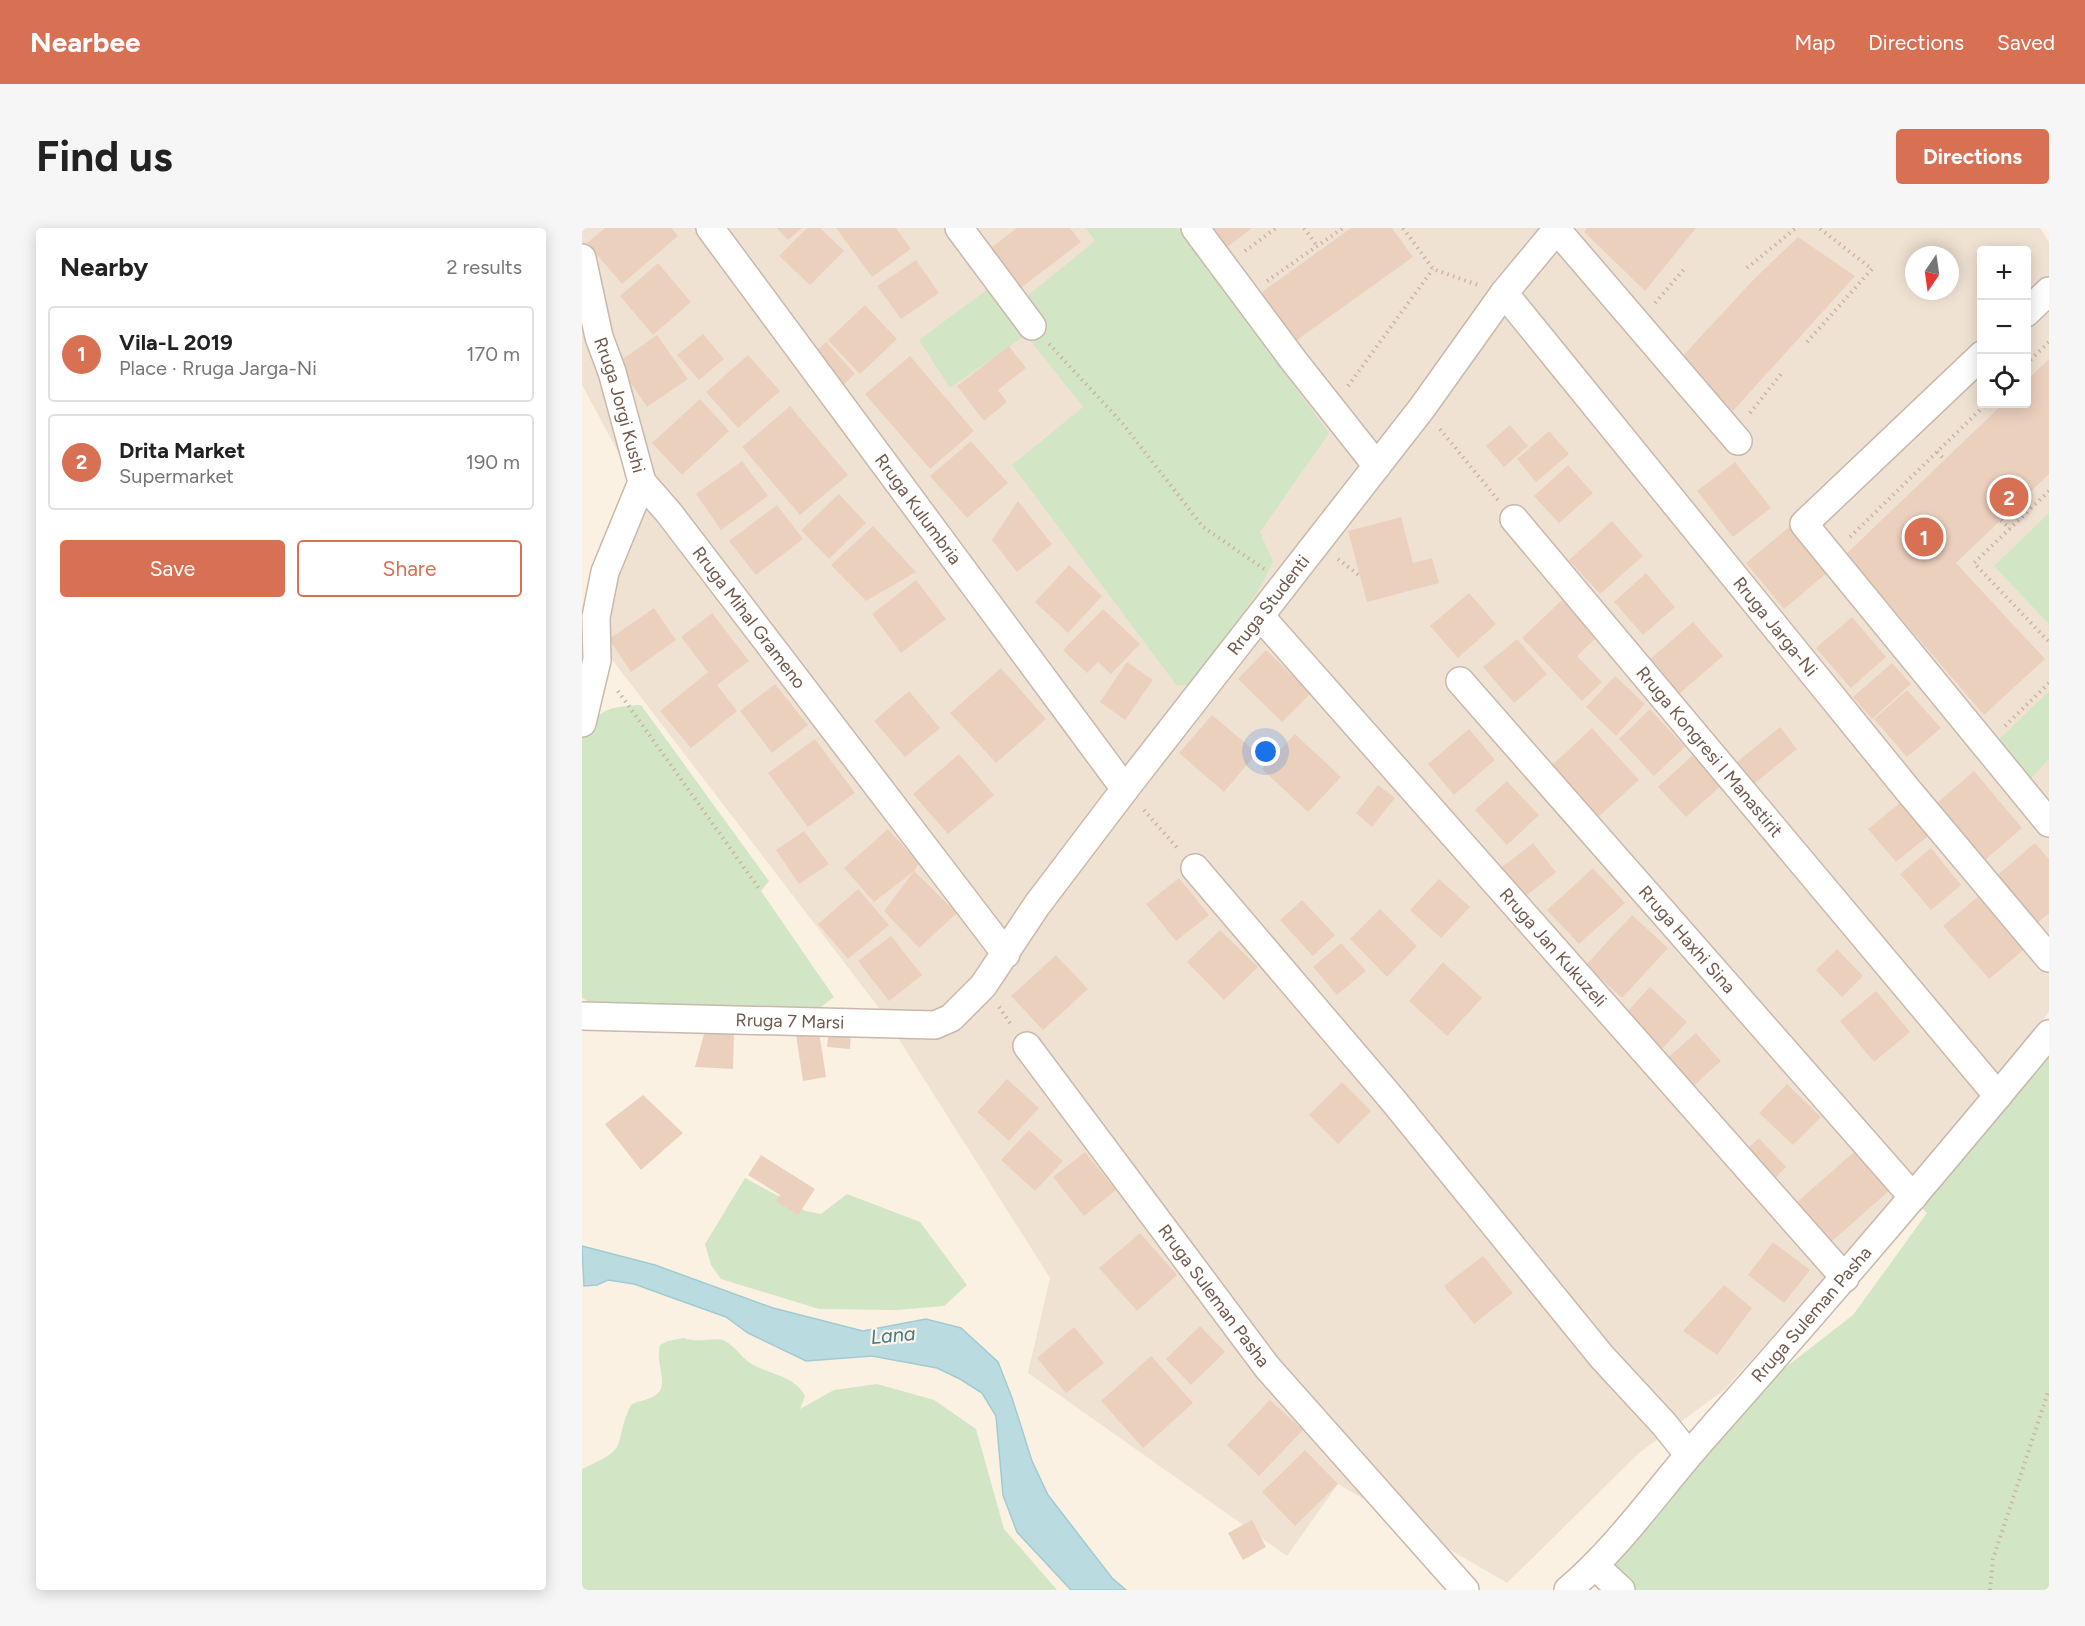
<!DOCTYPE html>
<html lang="en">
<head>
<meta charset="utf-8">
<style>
  :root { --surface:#fff; --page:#f6f6f6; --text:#222; --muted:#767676; --line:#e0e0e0; --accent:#d87054 }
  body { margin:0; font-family:Figtree,sans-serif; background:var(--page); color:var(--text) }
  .controls { position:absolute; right:18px; top:18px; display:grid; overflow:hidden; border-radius:6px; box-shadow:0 3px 15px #0003 }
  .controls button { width:54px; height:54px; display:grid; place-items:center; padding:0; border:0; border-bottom:2px solid var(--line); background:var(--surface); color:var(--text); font:30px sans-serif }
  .compass { position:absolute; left:1323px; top:18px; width:54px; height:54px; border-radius:50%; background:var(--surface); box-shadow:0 3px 15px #0003; rotate:193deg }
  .you { position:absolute; left:684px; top:524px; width:21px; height:21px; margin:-15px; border:4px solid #fff; border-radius:50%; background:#1a73e8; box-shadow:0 0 0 9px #1a73e833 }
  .badge { display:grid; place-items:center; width:39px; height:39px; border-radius:50%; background:var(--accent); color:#fff; font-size:20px; font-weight:700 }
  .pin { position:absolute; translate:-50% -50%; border:3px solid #fff; box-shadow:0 2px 6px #0006 }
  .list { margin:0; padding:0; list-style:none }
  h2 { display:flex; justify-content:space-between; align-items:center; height:78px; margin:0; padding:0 24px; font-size:26px }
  h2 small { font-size:20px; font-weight:400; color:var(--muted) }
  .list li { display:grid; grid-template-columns:39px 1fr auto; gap:18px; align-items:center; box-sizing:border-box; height:96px; margin:0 12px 12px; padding:0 12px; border:2px solid var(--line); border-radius:6px }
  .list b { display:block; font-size:22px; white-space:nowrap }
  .list p { margin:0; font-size:20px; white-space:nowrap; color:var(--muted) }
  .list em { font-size:20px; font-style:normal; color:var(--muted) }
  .actions { display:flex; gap:12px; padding:18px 24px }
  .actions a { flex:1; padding:14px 0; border:2px solid var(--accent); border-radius:6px; text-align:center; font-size:21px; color:var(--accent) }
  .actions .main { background:var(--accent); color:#fff }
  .icon { flex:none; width:33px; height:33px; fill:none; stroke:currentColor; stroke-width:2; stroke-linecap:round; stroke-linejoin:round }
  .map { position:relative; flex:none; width:1467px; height:1362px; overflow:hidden; border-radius:6px }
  header { display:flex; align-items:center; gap:36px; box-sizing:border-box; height:84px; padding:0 30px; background:var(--accent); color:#fff }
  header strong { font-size:28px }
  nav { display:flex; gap:33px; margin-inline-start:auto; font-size:21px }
  .intro { display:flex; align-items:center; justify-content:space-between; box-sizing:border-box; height:144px; padding:0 36px }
  h1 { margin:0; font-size:42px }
  .button { padding:15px 27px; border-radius:6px; background:var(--accent); color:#fff; font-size:21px; font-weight:700 }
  main { display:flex; gap:36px; padding:0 36px }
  aside { flex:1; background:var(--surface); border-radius:6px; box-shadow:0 3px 15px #0003 }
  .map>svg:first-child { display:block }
  .residential { fill:#f0e2d3; fill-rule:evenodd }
  .green { fill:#d2e5c4 }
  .water { fill:#badce1; stroke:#a1cbd1; stroke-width:1.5 }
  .building { fill:#ecd0be }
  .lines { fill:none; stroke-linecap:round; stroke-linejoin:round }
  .minor-casing { stroke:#c9b8ab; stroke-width:30 }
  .path { stroke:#d0b3a1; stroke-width:4; stroke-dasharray:1.5 4.5; stroke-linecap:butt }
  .minor { stroke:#fff; stroke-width:27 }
  .labels { text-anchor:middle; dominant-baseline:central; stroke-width:4.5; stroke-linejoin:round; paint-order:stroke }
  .street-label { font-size:18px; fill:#6f584c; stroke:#fdf5e9 }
  .water-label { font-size:20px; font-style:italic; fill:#487880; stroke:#fdf5e9 }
</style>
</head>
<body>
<header>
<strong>Nearbee</strong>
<nav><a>Map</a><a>Directions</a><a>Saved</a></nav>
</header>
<div class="intro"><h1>Find us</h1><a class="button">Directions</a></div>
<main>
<aside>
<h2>Nearby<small>2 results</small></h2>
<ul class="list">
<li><span class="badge">1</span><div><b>Vila-L 2019</b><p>Place · Rruga Jarga-Ni</p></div><em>170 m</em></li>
<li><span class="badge">2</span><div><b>Drita Market</b><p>Supermarket</p></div><em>190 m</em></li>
</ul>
<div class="actions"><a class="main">Save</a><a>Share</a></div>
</aside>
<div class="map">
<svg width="1467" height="1362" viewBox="0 0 1467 1362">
  <rect width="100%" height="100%" fill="#faf1e3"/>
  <path class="residential" d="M 0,0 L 1458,0 L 1467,14 L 1467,784 L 1374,906 L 1142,1162 L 1057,1225 L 925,1355 L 756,1256 L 705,1328 L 446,1145 L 468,1050 L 297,780 L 22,421 L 33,349 L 62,272 L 0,157 ZM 1400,22 L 1444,22 L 1444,176 L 1400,176 ZM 1332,27 L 1368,27 L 1368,63 L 1332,63 Z"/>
  <path class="green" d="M 504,0 L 595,0 L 747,205 L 678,304 L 691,334 L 680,356 L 625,439 L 612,455 L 595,458 L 430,237 L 501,179 L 444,107 L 368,160 L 337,112 L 410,58 L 429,81 L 513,13 Z
    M 1467,285 L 1467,396 L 1412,338 Z
    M 1467,463 L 1467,531 L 1445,554 L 1411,517 Z
    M 59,477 L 187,653 L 179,663 L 252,769 L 232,784 L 19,780 L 0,770 L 0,508 C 18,480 26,479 59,477 Z
    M 1467,824 L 1467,1362 L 1049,1362 L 1030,1338 L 1040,1322 L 1191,1149 L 1271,1087 L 1345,985 L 1336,976 Z
    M 163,950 L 224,983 L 239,986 L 265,966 L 338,994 L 385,1057 L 362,1078 L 314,1082 L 237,1081 L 139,1051 L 129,1037 L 123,1016 Z
    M 102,1110 C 118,1116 134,1108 143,1113 C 153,1118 159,1129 168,1135 C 187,1147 212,1147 223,1168 L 218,1181 L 252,1162 L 295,1156 L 352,1172 L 394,1201 L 422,1301 L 475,1362 L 0,1362 L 0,1241 C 52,1218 29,1219 49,1177 C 57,1172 69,1172 75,1166 C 87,1157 73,1134 78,1117 L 86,1113 Z"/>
  <path class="water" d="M 0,1018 L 73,1037 L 191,1080 L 281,1103 L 344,1091 L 379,1100 L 416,1134 L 430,1170 L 450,1233 L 466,1267 L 530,1350 L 544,1362 L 489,1362 L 435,1304 L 421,1267 L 414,1188 L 400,1165 L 378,1151 L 355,1140 L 290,1128 L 224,1133 L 166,1105 L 144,1089 L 52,1056 L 26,1052 L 15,1057 L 2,1058 Z"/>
  <path class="building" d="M 23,0 L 89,0 L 96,8 L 40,56 L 5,15 Z
    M 195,0 L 220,0 L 206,12 Z
    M 225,0 L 238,0 L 262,23 L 228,57 L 197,28 Z
    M 254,0 L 314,0 L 329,21 L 290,49 Z
    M 435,0 L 488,0 L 499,14 L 436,62 L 406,22 Z
    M 627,0 L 670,0 L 643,21 Z
    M 769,0 L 810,0 L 831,29 L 708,117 L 673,69 Z
    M 1005,0 L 1114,0 L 1063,63 L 1002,4 Z
    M 1216,9 L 1273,48 L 1151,183 L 1098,131 L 1173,50 Z
    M 334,32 L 357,65 L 319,91 L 295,58 Z
    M 76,35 L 109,74 L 71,107 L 38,68 Z
    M 283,77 L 315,111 L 278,146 L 246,112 Z
    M 121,106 L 142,131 L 117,152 L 95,127 Z
    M 75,107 L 106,151 L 65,179 L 35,135 Z
    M 244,114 L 273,146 L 257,161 L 228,129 Z
    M 427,118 L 444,140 L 416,162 L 425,174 L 402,193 L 375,158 Z
    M 166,127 L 198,163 L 156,200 L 124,164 Z
    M 328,128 L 392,203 L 348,241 L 283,166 Z
    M 1467,131 L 1467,246 L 1374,335 L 1463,431 L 1402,487 L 1264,326 L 1421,176 L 1444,176 L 1444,153 Z
    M 118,171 L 147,203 L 100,247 L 70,215 Z
    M 208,178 L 266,247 L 218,287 L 160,219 Z
    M 928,197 L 946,218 L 922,239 L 904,218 Z
    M 967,203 L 987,226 L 954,254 L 935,231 Z
    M 389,213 L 426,255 L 385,290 L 348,248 Z
    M 160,233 L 186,268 L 139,302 L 114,266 Z
    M 1153,234 L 1189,280 L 1151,309 L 1115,263 Z
    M 986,237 L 1011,265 L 977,295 L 952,268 Z
    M 257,266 L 284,295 L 247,331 L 219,302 Z
    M 436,273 L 470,316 L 435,344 L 410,312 Z
    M 195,277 L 221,311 L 174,347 L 147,313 Z
    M 819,289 L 831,335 L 850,330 L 857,355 L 785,374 L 766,303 Z
    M 1030,293 L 1061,328 L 1018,366 L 987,332 Z
    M 291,298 L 334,344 L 284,373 L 249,337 Z
    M 1207,299 L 1245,345 L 1202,381 L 1164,335 Z
    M 487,337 L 520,368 L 486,405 L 453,374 Z
    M 1064,345 L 1093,379 L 1061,407 L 1032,374 Z
    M 334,352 L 364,391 L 319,425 L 290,386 Z
    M 887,365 L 914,396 L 876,430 L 848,398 Z
    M 984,368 L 1019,405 L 995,428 L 1020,454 L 1000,473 L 940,410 Z
    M 72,380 L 94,412 L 49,444 L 27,411 Z
    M 521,381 L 558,416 L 529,446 L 516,434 L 505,445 L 481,422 Z
    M 130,385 L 167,433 L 135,457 L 155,483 L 109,520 L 78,483 L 126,444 L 99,409 Z
    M 1270,389 L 1304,429 L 1269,460 L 1234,420 Z
    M 1111,394 L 1141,428 L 1097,466 L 1067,432 Z
    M 935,411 L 965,446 L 932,475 L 901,439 Z
    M 684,422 L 729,465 L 700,494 L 656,451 Z
    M 545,434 L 571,452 L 543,492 L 518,474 Z
    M 1310,435 L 1329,456 L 1290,491 L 1271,469 Z
    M 419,440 L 464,491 L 414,535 L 368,485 Z
    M 1033,448 L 1063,476 L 1034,508 L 1004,479 Z
    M 193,456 L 226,497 L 190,525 L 158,483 Z
    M 1325,462 L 1359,500 L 1325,529 L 1292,491 Z
    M 327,463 L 358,500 L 323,529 L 292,493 Z
    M 1068,481 L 1103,519 L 1072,548 L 1037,511 Z
    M 630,487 L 675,525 L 642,564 L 597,525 Z
    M 1198,499 L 1215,521 L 1168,559 L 1150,538 Z
    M 1010,500 L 1057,552 L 1013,592 L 966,541 Z
    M 887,501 L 913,532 L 872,567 L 846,536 Z
    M 713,506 L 759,549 L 726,584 L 680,541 Z
    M 233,511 L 273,565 L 226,599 L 186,545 Z
    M 1113,525 L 1141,556 L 1104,589 L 1076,559 Z
    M 377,526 L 412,567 L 366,606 L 331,566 Z
    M 1392,543 L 1440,600 L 1403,632 L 1355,575 Z
    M 925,553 L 957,587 L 925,617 L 893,582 Z
    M 796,557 L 813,570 L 790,599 L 774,585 Z
    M 1318,575 L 1346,608 L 1314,634 L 1286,601 Z
    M 306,601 L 337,635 L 332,643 L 375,685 L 337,720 L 302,683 L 332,643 L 292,674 L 262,640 Z
    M 222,603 L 247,636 L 217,656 L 194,622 Z
    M 951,615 L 974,644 L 939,672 L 916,642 Z
    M 1453,615 L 1467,631 L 1467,685 L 1454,696 L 1413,649 Z
    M 1349,620 L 1379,657 L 1349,682 L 1318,646 Z
    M 1011,640 L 1043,675 L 997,716 L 965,682 Z
    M 597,650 L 627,687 L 594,713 L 564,676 Z
    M 857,651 L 888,679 L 859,710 L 828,682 Z
    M 276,661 L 307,697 L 266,731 L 236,696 Z
    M 1399,666 L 1445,719 L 1407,751 L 1361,698 Z
    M 720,672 L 753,707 L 731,728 L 698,692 Z
    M 798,681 L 835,718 L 805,749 L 768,711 Z
    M 1050,687 L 1086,720 L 1040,770 L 1004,737 Z
    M 638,702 L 676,739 L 642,772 L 605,734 Z
    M 309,708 L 340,747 L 307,773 L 276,733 Z
    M 759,715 L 784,743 L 755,767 L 731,739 Z
    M 1255,721 L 1281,748 L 1260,769 L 1234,742 Z
    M 474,727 L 506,761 L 461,802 L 429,768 Z
    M 861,734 L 900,770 L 865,808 L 827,773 Z
    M 1068,759 L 1105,794 L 1079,822 L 1042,787 Z
    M 1294,763 L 1328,804 L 1292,834 L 1258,793 Z
    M 247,800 L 269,802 L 268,821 L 245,819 Z
    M 237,803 L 244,849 L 221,853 L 214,807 Z
    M 152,805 L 151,841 L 113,839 L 122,806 Z
    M 1114,805 L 1139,833 L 1109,860 L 1084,831 Z
    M 425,851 L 457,880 L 427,913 L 395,884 Z
    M 760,854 L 789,883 L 756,916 L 727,887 Z
    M 1205,856 L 1239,889 L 1211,917 L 1177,885 Z
    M 61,867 L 101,905 L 59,942 L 23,896 Z
    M 447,902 L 481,933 L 453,963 L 419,932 Z
    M 1177,910 L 1204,939 L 1192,951 L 1164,922 Z
    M 1273,923 L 1308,962 L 1249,1014 L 1214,975 Z
    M 503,924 L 534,962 L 502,988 L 471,949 Z
    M 179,927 L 233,961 L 216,987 L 194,973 L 198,967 L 166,947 Z
    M 558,1005 L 595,1047 L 555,1083 L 517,1040 Z
    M 1191,1014 L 1228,1042 L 1202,1075 L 1166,1047 Z
    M 901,1028 L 931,1065 L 892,1096 L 862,1058 Z
    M 1142,1057 L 1170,1080 L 1135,1127 L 1101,1103 Z
    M 618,1098 L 643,1124 L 609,1157 L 584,1131 Z
    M 492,1099 L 522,1135 L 484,1165 L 455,1130 Z
    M 569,1128 L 611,1175 L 561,1220 L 519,1173 Z
    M 688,1172 L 721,1202 L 677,1248 L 645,1217 Z
    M 723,1222 L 756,1256 L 713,1298 L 680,1264 Z
    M 670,1292 L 684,1319 L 661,1332 L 646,1305 Z"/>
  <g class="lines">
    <g class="minor-casing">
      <g id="minor">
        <path id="s1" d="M 128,0 L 543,561"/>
        <path d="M 377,0 L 450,98"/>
        <path d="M 613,0 L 712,133 L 795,238"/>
        <path d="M 975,2 L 1156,213"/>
        <path id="s2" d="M 0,30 L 17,109 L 30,144 L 60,254 L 87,285 L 424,726"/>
        <path id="s3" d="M 922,65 L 1325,561 L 1467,730"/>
        <path d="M 1444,85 L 1467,63"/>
        <path d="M 1400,127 L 1222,296 L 1467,595"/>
        <path id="s4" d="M 932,291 L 1416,868"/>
        <path id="s5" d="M 679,389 L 1263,1050"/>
        <path id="s6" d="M 878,453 L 1331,969"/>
        <path d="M 0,495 L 15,432 L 14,389 L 23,344 L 60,254"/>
        <path d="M 613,640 L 810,871 L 1020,1129 L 1082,1196 L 1106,1226"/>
        <path id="s7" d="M 0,788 L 353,797 L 369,790 L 401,758 L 455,677 L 543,561 L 840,180 L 922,65 L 976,0"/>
        <path id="s8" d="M 445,818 L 685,1139 L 883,1362"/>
        <path d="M 1013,1338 L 1039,1362"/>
        <path id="s9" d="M 986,1362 C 1039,1317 1079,1257 1125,1206 C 1241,1075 1355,942 1467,806"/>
      </g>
    </g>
    <path class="path" d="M 722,0 L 735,18
      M 821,0 L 851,41 L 896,57
      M 663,23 L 694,0
      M 1165,40 L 1214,0
      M 685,53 L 761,0
      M 1073,75 L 1104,39
      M 1225,114 L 1290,41 L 1237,0
      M 467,116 L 541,196 L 621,299 L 682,341
      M 1444,136 L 1467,114
      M 766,158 L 851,41
      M 1168,185 L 1199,146
      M 858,201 L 916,272
      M 1355,224 L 1363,232
      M 1467,263 L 1392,335 L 1467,414
      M 1419,292 L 1428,301
      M 1268,309 L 1404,176
      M 756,331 L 779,349
      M 36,463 L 178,662
      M 1423,498 L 1467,455
      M 562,582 L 597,622
      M 417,779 L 430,798
      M 1408,1362 L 1411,1331 L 1467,1161"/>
    <use href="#minor" class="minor"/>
  </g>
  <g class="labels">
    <g class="street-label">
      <text stroke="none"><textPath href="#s2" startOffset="152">Rruga Jorgi Kushi</textPath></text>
      <text stroke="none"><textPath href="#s1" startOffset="350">Rruga Kulumbria</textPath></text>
      <text stroke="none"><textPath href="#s7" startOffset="892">Rruga Studenti</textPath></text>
      <text stroke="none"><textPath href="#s2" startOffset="405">Rruga Mihal Grameno</textPath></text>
      <text stroke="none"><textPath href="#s3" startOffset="430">Rruga Jarga-Ni</textPath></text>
      <text stroke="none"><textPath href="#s4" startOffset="304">Rruga Kongresi I Manastirit</textPath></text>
      <text stroke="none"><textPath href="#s6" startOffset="344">Rruga Haxhi Sina</textPath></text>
      <text stroke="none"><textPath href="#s5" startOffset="441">Rruga Jan Kukuzeli</textPath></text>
      <text stroke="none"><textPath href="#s7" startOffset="208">Rruga 7 Marsi</textPath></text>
      <text stroke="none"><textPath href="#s8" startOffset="312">Rruga Suleman Pasha</textPath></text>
      <text stroke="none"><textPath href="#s9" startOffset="368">Rruga Suleman Pasha</textPath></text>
    </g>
    <g class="water-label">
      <text transform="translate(311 1107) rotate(-5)">Lana</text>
    </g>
  </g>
</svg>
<div class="controls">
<button>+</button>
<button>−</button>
<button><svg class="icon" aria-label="locate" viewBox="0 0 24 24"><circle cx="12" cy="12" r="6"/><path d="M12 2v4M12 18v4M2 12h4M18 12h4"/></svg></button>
</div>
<svg class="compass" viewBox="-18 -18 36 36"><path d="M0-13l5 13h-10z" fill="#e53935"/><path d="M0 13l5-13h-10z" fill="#767676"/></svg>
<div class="you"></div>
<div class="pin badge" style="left:1342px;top:309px">1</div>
<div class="pin badge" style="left:1427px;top:269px">2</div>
</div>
</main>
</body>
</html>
